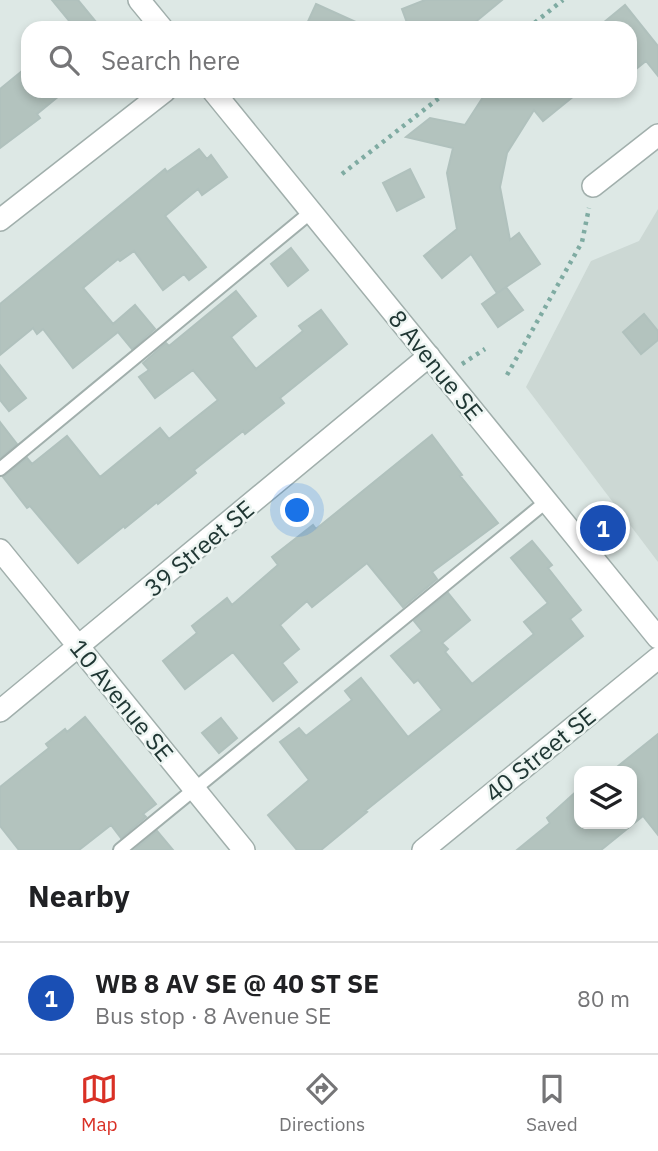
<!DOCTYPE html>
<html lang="en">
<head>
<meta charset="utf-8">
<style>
  :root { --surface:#fff; --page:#f6f6f6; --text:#202124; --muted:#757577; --line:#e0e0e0; --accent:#d93025 }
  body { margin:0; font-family:"IBM Plex Sans",sans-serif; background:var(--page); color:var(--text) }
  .controls { position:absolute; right:21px; bottom:21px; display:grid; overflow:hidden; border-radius:14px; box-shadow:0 4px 10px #0003 }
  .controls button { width:63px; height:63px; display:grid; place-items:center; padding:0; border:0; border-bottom:2px solid var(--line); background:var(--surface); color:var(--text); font:35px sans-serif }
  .you { position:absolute; left:298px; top:511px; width:24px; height:24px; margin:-18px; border:5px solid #fff; border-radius:50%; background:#1a73e8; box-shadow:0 0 0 10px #1a73e833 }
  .badge { display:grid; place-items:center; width:46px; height:46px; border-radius:50%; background:var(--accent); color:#fff; font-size:23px; font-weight:700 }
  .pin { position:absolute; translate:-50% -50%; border:4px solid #fff; box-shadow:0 2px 7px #0006 }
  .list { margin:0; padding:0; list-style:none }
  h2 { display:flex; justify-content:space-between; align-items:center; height:91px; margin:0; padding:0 28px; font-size:30px }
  h2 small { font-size:23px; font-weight:400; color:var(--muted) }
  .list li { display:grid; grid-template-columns:46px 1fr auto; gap:21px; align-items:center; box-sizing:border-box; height:112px; padding:0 28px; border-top:2px solid var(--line) }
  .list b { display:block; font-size:26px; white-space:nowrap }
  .list p { margin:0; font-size:23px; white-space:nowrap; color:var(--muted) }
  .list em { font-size:23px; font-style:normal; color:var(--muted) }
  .icon { flex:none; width:38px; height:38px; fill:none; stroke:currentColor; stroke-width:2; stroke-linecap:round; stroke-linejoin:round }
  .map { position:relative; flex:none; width:658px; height:850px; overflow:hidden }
  .search { position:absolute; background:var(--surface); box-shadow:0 4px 10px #0003; left:21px; right:21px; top:21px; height:77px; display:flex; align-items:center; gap:18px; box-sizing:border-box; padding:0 24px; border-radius:21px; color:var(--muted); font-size:26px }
  .sheet { height:203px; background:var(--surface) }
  nav { display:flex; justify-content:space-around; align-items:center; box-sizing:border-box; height:98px; border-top:2px solid var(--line); background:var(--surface); font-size:19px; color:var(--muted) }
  nav a { display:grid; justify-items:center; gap:4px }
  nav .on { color:var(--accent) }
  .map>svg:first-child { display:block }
  .built { fill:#ccd8d4 }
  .building { fill:#b3c3be; stroke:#b0c1bd; stroke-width:2 }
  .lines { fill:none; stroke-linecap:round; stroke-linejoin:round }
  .service-casing { stroke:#a1afac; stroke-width:16 }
  .minor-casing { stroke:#a1afac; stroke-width:24 }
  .tertiary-casing { stroke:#a1afac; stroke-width:24 }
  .path { stroke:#7faba2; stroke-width:4.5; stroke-dasharray:3.5 5; stroke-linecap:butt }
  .service { stroke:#fff; stroke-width:12 }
  .minor { stroke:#fff; stroke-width:21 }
  .tertiary { stroke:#fff; stroke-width:21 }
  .labels { text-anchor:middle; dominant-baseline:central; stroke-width:5; stroke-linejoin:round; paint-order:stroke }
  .street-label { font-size:24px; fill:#203734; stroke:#edf5f2 }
</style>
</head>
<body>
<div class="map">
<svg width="658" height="850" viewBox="0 0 658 850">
  <rect width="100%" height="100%" fill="#dde8e5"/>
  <path class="built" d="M 658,209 L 658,562 L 526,387 L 591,261 L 639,241 Z"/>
  <path class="building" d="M 52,0 L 78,0 L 101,28 L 75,28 Z
    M 425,0 L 502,0 L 468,28 L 409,28 L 402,9 Z
    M 316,4 L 369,28 L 305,28 Z
    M 625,5 L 658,46 L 658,76 L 646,61 L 630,74 L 630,28 L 597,28 Z
    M 28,66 L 28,91 L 65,91 L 37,114 L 40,118 L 0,148 L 0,89 Z
    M 487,91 L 580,91 L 543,121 L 534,110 L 507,153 L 500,187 L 510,240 L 519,233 L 540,264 L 497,293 L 471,254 L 442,278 L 424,256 L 457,229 L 447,173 L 453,148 L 406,137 L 430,118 L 465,125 Z
    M 199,149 L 207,159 L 211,155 L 227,177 L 202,195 L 198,189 L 165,216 L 206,267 L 189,280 L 184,274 L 163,290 L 134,251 L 120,261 L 118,259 L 83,288 L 113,324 L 135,305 L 155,329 L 132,349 L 118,332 L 73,368 L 43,329 L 37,334 L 33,328 L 0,355 L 0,304 L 165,169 L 167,172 Z
    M 410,169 L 424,197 L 397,211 L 383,183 Z
    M 291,248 L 308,270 L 288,286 L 271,264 Z
    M 506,287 L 523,310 L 498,327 L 482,304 Z
    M 236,291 L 256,316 L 231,337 L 256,369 L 303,331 L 299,326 L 321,310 L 347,344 L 280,398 L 284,403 L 245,434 L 243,431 L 194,470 L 196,473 L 158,504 L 157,502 L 125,528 L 124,526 L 78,563 L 30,506 L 27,508 L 3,477 L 27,458 L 32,464 L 67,436 L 100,477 L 160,428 L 169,439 L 189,423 L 218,400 L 193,370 L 155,398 L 139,377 L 149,370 L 143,363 L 166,343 L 169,346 Z
    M 644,314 L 658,331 L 658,340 L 641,354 L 623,332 Z
    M 0,365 L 26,398 L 9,411 L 0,400 Z
    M 0,422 L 17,444 L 0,458 Z
    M 432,435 L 462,475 L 460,476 L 498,523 L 432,572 L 437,579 L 403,607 L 367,563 L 312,607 L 307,601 L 280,625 L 299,649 L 282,663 L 297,682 L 273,701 L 233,652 L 185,689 L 163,661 L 197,633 L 192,626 L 227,598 L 232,605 L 278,565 L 272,557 L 313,525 L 316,529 Z
    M 532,541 L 552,565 L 548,568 L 581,610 L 570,619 L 583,636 L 365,811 L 367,812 L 321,850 L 297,850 L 268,815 L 309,780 L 280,742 L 299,728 L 306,736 L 352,700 L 345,691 L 361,678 L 408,737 L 442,710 L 418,680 L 414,683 L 391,656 L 422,631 L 414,621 L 448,593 L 470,620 L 442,643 L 448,649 L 445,652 L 472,684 L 534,634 L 524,622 L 548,603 L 511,558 Z
    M 85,717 L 156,804 L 143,814 L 146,817 L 121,838 L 111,825 L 79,850 L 19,850 L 0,826 L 0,787 L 49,748 L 46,744 L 65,729 L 67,732 Z
    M 221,718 L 237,738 L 219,753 L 202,733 Z
    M 658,734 L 658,835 L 643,816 L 601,850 L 517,850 L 550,823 L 547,818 L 579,789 L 579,824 L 632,824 L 632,771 L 612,771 Z
    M 157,831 L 173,850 L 134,850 Z"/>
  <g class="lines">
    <g class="service-casing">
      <path id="service" d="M 0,469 L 311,212
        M 120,850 L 547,501"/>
    </g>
    <g class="minor-casing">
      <path id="minor" d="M 593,186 L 658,135
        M 0,220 L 165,91
        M 0,550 L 244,850
        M 0,711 L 429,356
        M 423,850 L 658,658"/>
    </g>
    <g class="tertiary-casing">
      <path id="tertiary" d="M 139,0 L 162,28
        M 213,91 L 658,638"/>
    </g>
    <path class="path" d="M 528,28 L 563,0
      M 342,174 L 448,91
      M 462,364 L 485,349
      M 507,375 L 582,242 L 589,208"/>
    <use href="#service" class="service"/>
    <use href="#minor" class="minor"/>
    <use href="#tertiary" class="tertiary"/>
  </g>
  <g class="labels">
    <g class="street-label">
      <text transform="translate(436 365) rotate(51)">8 Avenue SE</text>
      <text transform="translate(199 548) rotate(-40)">39 Street SE</text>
      <text transform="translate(122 700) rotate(51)">10 Avenue SE</text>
      <text transform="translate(540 754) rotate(-39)">40 Street SE</text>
    </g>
  </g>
</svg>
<div class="controls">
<button><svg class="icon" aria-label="layers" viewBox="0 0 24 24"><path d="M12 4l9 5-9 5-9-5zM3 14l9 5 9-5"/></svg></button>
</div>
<div class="you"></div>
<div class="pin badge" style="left:603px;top:528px;background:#1a4fb4">1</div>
<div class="search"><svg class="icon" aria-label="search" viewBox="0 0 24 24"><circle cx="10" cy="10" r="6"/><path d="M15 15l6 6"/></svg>Search here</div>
</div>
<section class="sheet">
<h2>Nearby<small></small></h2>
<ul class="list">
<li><span class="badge" style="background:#1a4fb4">1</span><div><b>WB 8 AV SE @ 40 ST SE</b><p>Bus stop · 8 Avenue SE</p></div><em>80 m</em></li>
</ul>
</section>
<nav>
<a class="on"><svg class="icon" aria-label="map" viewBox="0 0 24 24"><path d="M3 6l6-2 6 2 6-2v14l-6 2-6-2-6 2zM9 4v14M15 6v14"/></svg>Map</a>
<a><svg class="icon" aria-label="directions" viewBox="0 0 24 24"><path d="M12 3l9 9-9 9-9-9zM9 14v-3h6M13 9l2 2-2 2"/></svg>Directions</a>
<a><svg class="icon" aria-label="saved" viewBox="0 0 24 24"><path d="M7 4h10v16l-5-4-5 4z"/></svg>Saved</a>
</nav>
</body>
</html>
